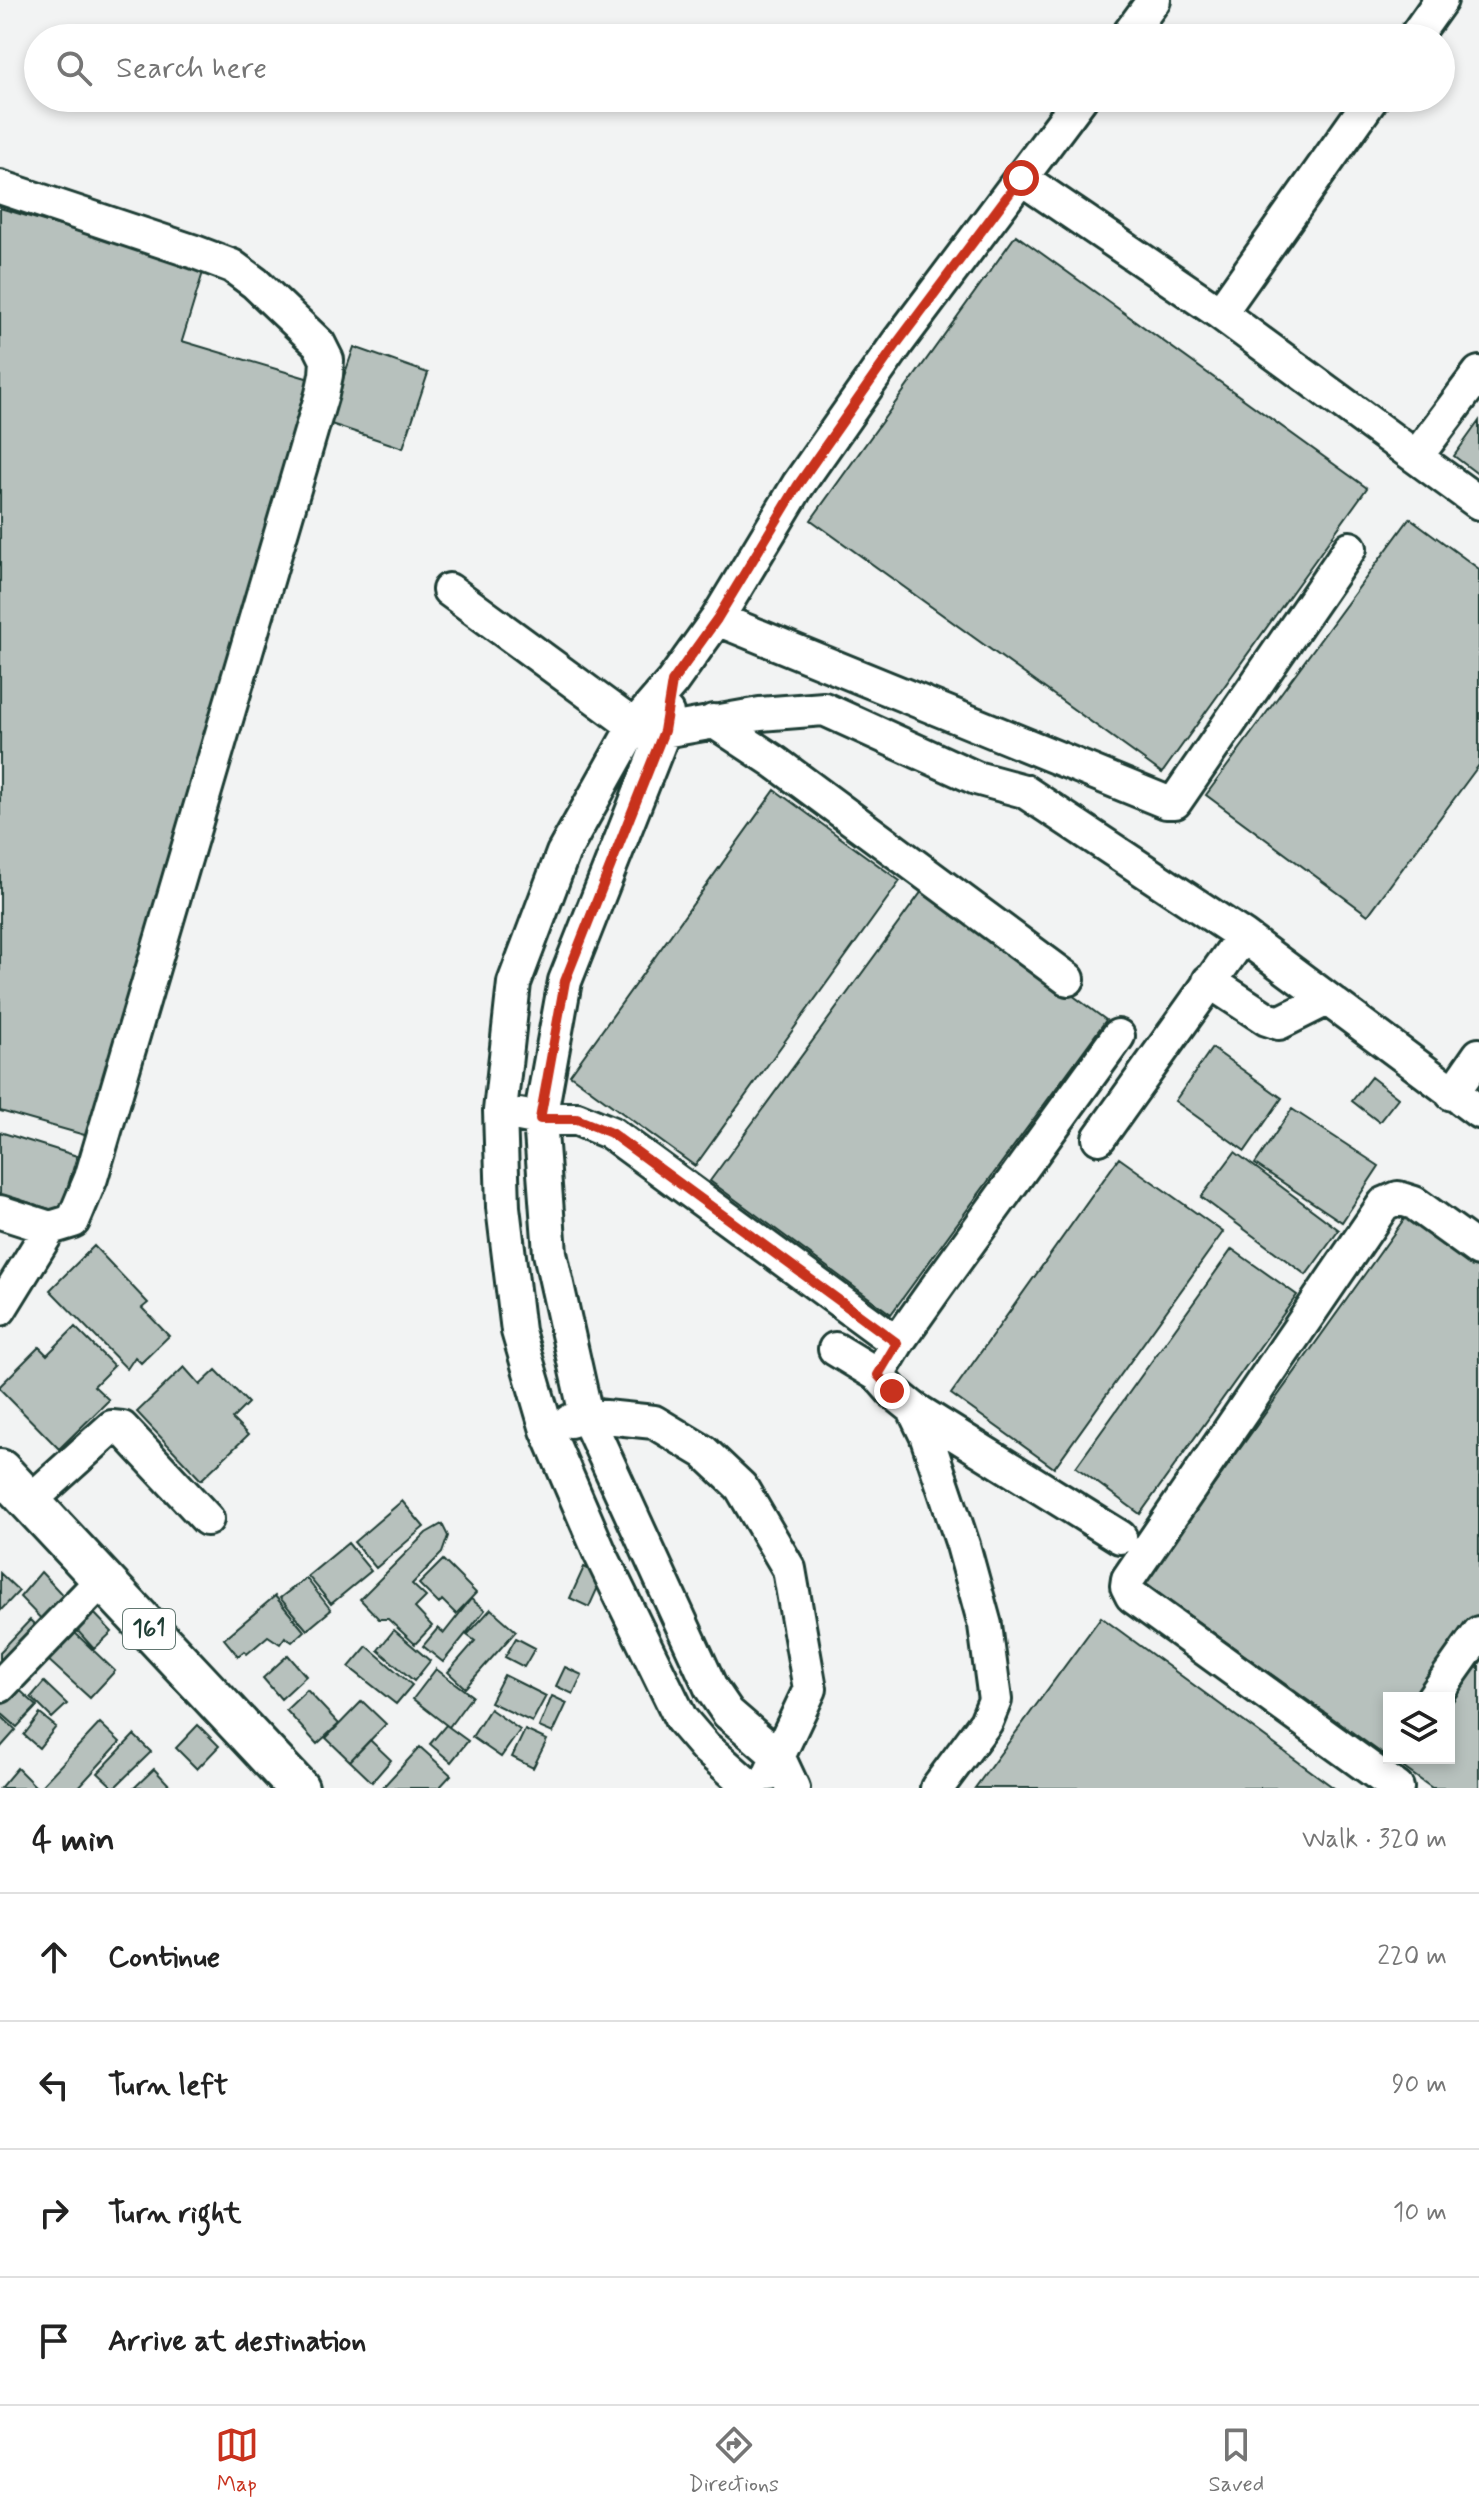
<!DOCTYPE html>
<html lang="en">
<head>
<meta charset="utf-8">
<style>
  :root { --surface:#fff; --page:#f2f2f2; --text:#222; --muted:#767676; --line:#e0e0e0; --accent:#c8321e }
  body { margin:0; font-family:Mynerve,sans-serif; background:var(--page); color:var(--text) }
  .controls { position:absolute; right:24px; bottom:24px; display:grid; overflow:hidden; border-radius:0px; box-shadow:0 4px 12px #0003 }
  .controls button { width:72px; height:72px; display:grid; place-items:center; padding:0; border:0; border-bottom:2px solid var(--line); background:var(--surface); color:var(--text); font:40px sans-serif }
  .stop { position:absolute; width:24px; height:24px; margin:-18px; border:6px solid #c8321e; border-radius:50%; background:#fff }
  .stop.end { background:#c8321e; border-color:#fff; box-shadow:0 2px 8px #0008 }
  .list { margin:0; padding:0; list-style:none }
  h2 { display:flex; justify-content:space-between; align-items:center; height:104px; margin:0; padding:0 32px; font-size:34px }
  h2 small { font-size:26px; font-weight:400; color:var(--muted) }
  .list li { display:grid; grid-template-columns:52px 1fr auto; gap:24px; align-items:center; box-sizing:border-box; height:128px; padding:0 32px; border-top:2px solid var(--line) }
  .list b { display:block; font-size:30px; white-space:nowrap }
  .list em { font-size:26px; font-style:normal; color:var(--muted) }
  .icon { flex:none; width:44px; height:44px; fill:none; stroke:currentColor; stroke-width:2; stroke-linecap:round; stroke-linejoin:round }
  .map { position:relative; flex:none; width:1479px; height:1788px; overflow:hidden }
  .search { position:absolute; background:var(--surface); box-shadow:0 4px 12px #0003; left:24px; right:24px; top:24px; height:88px; display:flex; align-items:center; gap:20px; box-sizing:border-box; padding:0 28px; border-radius:44px; color:var(--muted); font-size:30px }
  .sheet { height:616px; background:var(--surface) }
  nav { display:flex; justify-content:space-around; align-items:center; box-sizing:border-box; height:112px; border-top:2px solid var(--line); background:var(--surface); font-size:22px; color:var(--muted) }
  nav a { display:grid; justify-items:center; gap:4px }
  nav .on { color:var(--accent) }
  .map>svg:first-child { display:block }
  .building { fill:#b7c1bd; stroke:#1f3d34; stroke-width:2 }
  .lines { fill:none; stroke-linecap:round; stroke-linejoin:round }
  .minor-casing { stroke:#1f3d34; stroke-width:38 }
  .major-casing { stroke:#1f3d34; stroke-width:46 }
  .minor { stroke:#fff; stroke-width:32 }
  .major { stroke:#fff; stroke-width:40 }
  .route { stroke:#c8321e; stroke-width:10 }
  .labels { text-anchor:middle; dominant-baseline:central; stroke-width:7; stroke-linejoin:round; paint-order:stroke }
  .shield { fill:#fff; stroke:#627771; stroke-width:2 }
  .shield-label { font-size:24px; font-weight:bold; fill:#1f3d34 }
</style>
</head>
<body>
<div class="map">
<svg width="1479" height="1788" viewBox="0 0 1479 1788">
  <rect width="100%" height="100%" fill="#f2f3f3"/>
  <filter id="ink" filterUnits="userSpaceOnUse"><feTurbulence type="fractalNoise" baseFrequency=".0125" numOctaves="2"/><feDisplacementMap in="SourceGraphic" scale="16" xChannelSelector="R" yChannelSelector="G"/><feConvolveMatrix kernelMatrix="1 2 1 2 8 2 1 2 1" color-interpolation-filters="sRGB"/></filter>
  <g filter="url(#ink)">
    <path class="building" d="M 0,208 L 204,269 L 182,341 L 313,380 L 88,1136 L 0,1111 Z
      M 1016,235 L 1367,488 L 1162,773 L 811,520 Z
      M 354,347 L 428,373 L 403,448 L 328,423 Z
      M 1479,421 L 1479,475 L 1454,456 Z
      M 1410,518 L 1479,569 L 1479,765 L 1368,915 L 1206,795 Z
      M 775,790 L 900,881 L 695,1166 L 570,1075 Z
      M 925,887 L 1106,1020 L 891,1314 L 710,1181 Z
      M 1212,1048 L 1282,1098 L 1245,1151 L 1175,1101 Z
      M 1371,1077 L 1398,1098 L 1379,1122 L 1352,1101 Z
      M 1292,1109 L 1379,1166 L 1342,1222 L 1255,1164 Z
      M 0,1132 L 77,1156 L 60,1212 L 0,1194 Z
      M 1235,1152 L 1339,1230 L 1306,1275 L 1201,1197 Z
      M 1119,1158 L 1223,1232 L 1054,1468 L 951,1394 Z
      M 1407,1215 L 1479,1266 L 1479,1622 L 1424,1698 L 1389,1698 L 1389,1748 L 1384,1755 L 1144,1583 Z
      M 94,1246 L 148,1303 L 142,1308 L 169,1336 L 141,1363 L 135,1357 L 127,1369 L 50,1290 Z
      M 1232,1249 L 1297,1295 L 1140,1514 L 1076,1467 Z
      M 75,1327 L 114,1366 L 94,1386 L 109,1400 L 59,1449 L 0,1389 L 0,1386 L 39,1347 L 47,1355 Z
      M 184,1367 L 200,1385 L 216,1370 L 248,1403 L 232,1419 L 248,1435 L 201,1480 L 137,1412 Z
      M 402,1501 L 424,1527 L 376,1568 L 354,1542 Z
      M 442,1524 L 448,1536 L 442,1553 L 412,1584 L 426,1597 L 415,1608 L 432,1626 L 415,1644 L 388,1619 L 379,1619 L 360,1599 L 426,1533 Z
      M 348,1543 L 371,1571 L 331,1604 L 308,1576 Z
      M 443,1560 L 476,1593 L 456,1614 L 442,1600 L 439,1604 L 419,1584 Z
      M 584,1567 L 603,1576 L 589,1607 L 570,1598 Z
      M 41,1572 L 70,1603 L 48,1626 L 20,1597 Z
      M 0,1573 L 19,1591 L 0,1611 Z
      M 306,1578 L 331,1610 L 307,1630 L 280,1598 Z
      M 275,1596 L 304,1631 L 292,1642 L 285,1637 L 280,1644 L 268,1636 L 247,1654 L 244,1651 L 238,1656 L 224,1639 Z
      M 471,1599 L 485,1610 L 443,1662 L 423,1646 L 438,1628 L 444,1633 Z
      M 491,1609 L 516,1631 L 465,1688 L 448,1672 L 475,1641 L 467,1635 Z
      M 93,1612 L 112,1632 L 94,1649 L 76,1629 Z
      M 1101,1617 L 1334,1788 L 975,1788 Z
      M 30,1620 L 43,1633 L 0,1681 L 0,1652 Z
      M 72,1630 L 115,1671 L 90,1698 L 46,1658 Z
      M 394,1630 L 430,1661 L 414,1681 L 378,1650 Z
      M 516,1638 L 535,1648 L 524,1667 L 505,1657 Z
      M 367,1646 L 412,1685 L 396,1704 L 349,1667 Z
      M 288,1655 L 306,1676 L 281,1699 L 263,1678 Z
      M 1479,1662 L 1479,1788 L 1432,1788 L 1404,1768 L 1410,1758 L 1449,1758 L 1449,1704 Z
      M 565,1667 L 582,1675 L 573,1694 L 556,1686 Z
      M 436,1669 L 472,1696 L 449,1727 L 413,1699 Z
      M 504,1675 L 546,1696 L 532,1722 L 490,1702 Z
      M 44,1682 L 67,1704 L 52,1718 L 31,1697 Z
      M 12,1683 L 37,1706 L 17,1727 L 0,1712 L 0,1697 Z
      M 307,1690 L 339,1724 L 317,1744 L 286,1710 Z
      M 552,1696 L 567,1703 L 553,1733 L 539,1727 Z
      M 362,1701 L 386,1724 L 350,1761 L 326,1738 Z
      M 490,1709 L 520,1730 L 501,1757 L 472,1737 Z
      M 40,1714 L 56,1727 L 39,1748 L 24,1735 Z
      M 0,1715 L 16,1730 L 0,1748 Z
      M 100,1723 L 120,1742 L 78,1788 L 46,1788 L 42,1785 Z
      M 198,1725 L 219,1746 L 197,1769 L 176,1748 Z
      M 446,1725 L 468,1741 L 451,1762 L 430,1744 Z
      M 525,1730 L 547,1740 L 533,1768 L 512,1757 Z
      M 134,1735 L 151,1752 L 114,1788 L 98,1773 Z
      M 370,1740 L 391,1760 L 372,1782 L 350,1761 Z
      M 420,1747 L 451,1775 L 439,1788 L 382,1788 Z
      M 17,1768 L 37,1788 L 0,1788 Z
      M 154,1769 L 172,1788 L 134,1788 Z"/>
    <g class="lines">
      <g class="minor-casing">
        <path id="minor" d="M 1126,38 L 1154,0
          M 1414,38 L 1441,0
          M 1021,178 L 1220,313 L 1416,457
          M 0,187 L 195,252 L 232,266 L 255,283 L 319,344 L 327,360 L 326,375 L 322,394 L 91,1178 L 73,1221 L 50,1228 L 0,1212
          M 1220,313 L 1372,98
          M 1479,373 L 1416,457 L 1479,503
          M 449,590 L 634,726 L 664,731 L 760,714 L 824,709 L 976,778 L 1024,791 L 1243,936 L 1479,1112
          M 717,619 L 1166,802 L 1175,802 L 1350,548
          M 667,713 L 664,731 L 565,981 L 540,1119 L 550,1253 L 586,1415 L 711,1688 L 728,1713 L 778,1756 L 793,1788
          M 713,721 L 775,762 L 1068,979
          M 1209,981 L 1267,1019 L 1279,1023 L 1327,999
          M 1452,1094 L 1479,1055
          M 519,1115 L 540,1119 L 577,1119 L 611,1133 L 897,1343
          M 1099,1138 L 1243,936
          M 0,1309 L 50,1228
          M 835,1349 L 878,1375
          M 913,1408 L 1120,1537
          M 570,1421 L 586,1415 L 654,1422 L 704,1452 L 741,1487 L 789,1569 L 810,1689 L 770,1774
          M 29,1502 L 112,1427 L 122,1428 L 207,1519
          M 0,1686 L 102,1580
          M 1433,1698 L 1479,1633
          M 751,1788 L 705,1747 L 681,1719 L 600,1553 L 547,1430 L 518,1331 L 503,1207 L 500,1111 L 514,983 L 563,853 L 634,726 L 672,682 L 717,619 L 798,485 L 898,342 L 1081,98
          M 937,1788 L 986,1722 L 995,1700 L 985,1625 L 963,1545 L 926,1435 L 913,1408 L 892,1391 L 878,1375 L 897,1343 L 938,1285 L 1118,1036
          M 1397,1788 L 1132,1596 L 1127,1586 L 1128,1579 L 1384,1204 L 1398,1198 L 1414,1203 L 1479,1250"/>
      </g>
      <g class="major-casing">
        <path id="major" d="M 0,1470 L 298,1788"/>
      </g>
      <use href="#minor" class="minor"/>
      <use href="#major" class="major"/>
    </g>
  </g>
  <g class="lines" filter="url(#ink)">
    <path class="route" d="M 892,1391 L 878,1375 L 897,1343 L 611,1133 L 577,1119 L 540,1119 L 565,981 L 664,731 L 672,682 L 717,619 L 798,485 L 898,342 L 1021,178"/>
  </g>
  <g class="labels">
    <rect class="shield" x="123" y="1609" width="52" height="40" rx="6"/>
    <g class="shield-label">
      <text x="149" y="1629">161</text>
    </g>
  </g>
</svg>
<div class="controls">
<button><svg class="icon" aria-label="layers" viewBox="0 0 24 24"><path d="M12 4l9 5-9 5-9-5zM3 14l9 5 9-5"/></svg></button>
</div>
<div class="stop" style="left:1021px;top:178px"></div>
<div class="stop end" style="left:892px;top:1391px"></div>
<div class="search"><svg class="icon" aria-label="search" viewBox="0 0 24 24"><circle cx="10" cy="10" r="6"/><path d="M15 15l6 6"/></svg>Search here</div>
</div>
<section class="sheet">
<h2>4 min<small>Walk · 320 m</small></h2>
<ul class="list">
<li><svg class="icon" aria-label="ahead" viewBox="0 0 24 24"><path d="M12 20V5M6 11l6-6 6 6"/></svg><div><b>Continue</b></div><em>220 m</em></li>
<li><svg class="icon" aria-label="left" viewBox="0 0 24 24"><path d="M17 20v-9H6M10 6l-5 5 5 5"/></svg><div><b>Turn left</b></div><em>90 m</em></li>
<li><svg class="icon" aria-label="right" viewBox="0 0 24 24"><path d="M7 20v-9h11M14 6l5 5-5 5"/></svg><div><b>Turn right</b></div><em>10 m</em></li>
<li><svg class="icon" aria-label="arrive" viewBox="0 0 24 24"><path d="M6 21V4h12l-3 4 3 4H6"/></svg><div><b>Arrive at destination</b></div></li>
</ul>
</section>
<nav>
<a class="on"><svg class="icon" aria-label="map" viewBox="0 0 24 24"><path d="M3 6l6-2 6 2 6-2v14l-6 2-6-2-6 2zM9 4v14M15 6v14"/></svg>Map</a>
<a><svg class="icon" aria-label="directions" viewBox="0 0 24 24"><path d="M12 3l9 9-9 9-9-9zM9 14v-3h6M13 9l2 2-2 2"/></svg>Directions</a>
<a><svg class="icon" aria-label="saved" viewBox="0 0 24 24"><path d="M7 4h10v16l-5-4-5 4z"/></svg>Saved</a>
</nav>
</body>
</html>
